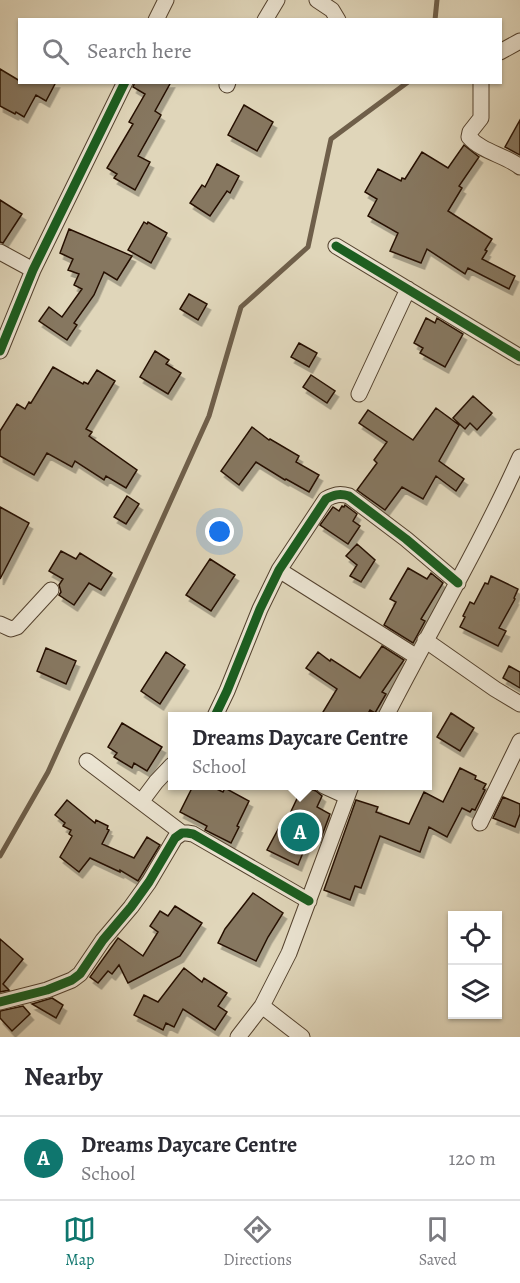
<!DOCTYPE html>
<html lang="en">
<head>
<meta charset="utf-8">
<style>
  :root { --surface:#fff; --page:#f2f2f3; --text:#2b2b33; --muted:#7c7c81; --line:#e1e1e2; --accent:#0f766e }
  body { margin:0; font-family:Alegreya,serif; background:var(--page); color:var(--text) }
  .controls { position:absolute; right:18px; bottom:18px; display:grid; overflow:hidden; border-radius:0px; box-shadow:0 2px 4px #0004 }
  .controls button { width:54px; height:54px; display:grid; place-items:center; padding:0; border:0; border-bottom:2px solid var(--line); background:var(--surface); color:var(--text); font:30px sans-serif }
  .you { position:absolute; left:220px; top:532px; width:21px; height:21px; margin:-15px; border:4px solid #fff; border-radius:50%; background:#1a73e8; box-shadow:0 0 0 9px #1a73e833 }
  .badge { display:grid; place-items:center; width:39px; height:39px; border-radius:50%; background:var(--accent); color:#fff; font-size:20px; font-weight:700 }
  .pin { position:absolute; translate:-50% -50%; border:3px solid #fff; box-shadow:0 2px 6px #0006 }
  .popup { position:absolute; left:168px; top:712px; width:264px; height:78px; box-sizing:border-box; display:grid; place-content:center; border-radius:0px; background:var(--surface); filter:drop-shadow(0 2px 4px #0005); font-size:20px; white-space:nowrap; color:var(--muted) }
  .popup b { font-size:22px; color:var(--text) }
  .popup::after { content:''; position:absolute; left:50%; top:100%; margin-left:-12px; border:12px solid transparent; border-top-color:var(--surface) }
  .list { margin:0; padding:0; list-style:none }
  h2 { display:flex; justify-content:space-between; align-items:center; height:78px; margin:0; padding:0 24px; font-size:26px }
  h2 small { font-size:20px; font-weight:400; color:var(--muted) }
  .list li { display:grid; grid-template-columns:39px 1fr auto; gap:18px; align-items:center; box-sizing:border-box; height:84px; padding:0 24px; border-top:2px solid var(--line) }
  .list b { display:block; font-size:22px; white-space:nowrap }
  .list p { margin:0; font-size:20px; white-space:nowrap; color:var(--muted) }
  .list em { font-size:20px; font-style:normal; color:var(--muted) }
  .icon { flex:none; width:33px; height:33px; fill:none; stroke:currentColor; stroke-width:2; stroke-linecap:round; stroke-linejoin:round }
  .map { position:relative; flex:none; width:520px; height:1037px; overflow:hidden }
  .search { position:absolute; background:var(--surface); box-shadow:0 2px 4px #0004; left:18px; right:18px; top:18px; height:66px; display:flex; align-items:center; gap:15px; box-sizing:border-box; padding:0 21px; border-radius:0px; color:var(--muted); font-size:22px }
  .sheet { height:162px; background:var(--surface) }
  nav { display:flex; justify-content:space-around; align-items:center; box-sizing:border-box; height:84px; border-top:2px solid var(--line); background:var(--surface); font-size:16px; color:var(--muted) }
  nav a { display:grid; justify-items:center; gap:3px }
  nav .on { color:var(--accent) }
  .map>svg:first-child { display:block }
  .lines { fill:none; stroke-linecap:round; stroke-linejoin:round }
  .stream { stroke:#6f5f4a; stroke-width:5 }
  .building { fill:#867761; stroke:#251100; stroke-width:1.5; filter:url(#shadow) }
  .minor-casing { stroke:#54422e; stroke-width:17 }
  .minor { stroke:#ebe4d2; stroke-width:15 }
  .cycleway-casing { stroke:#ebe4d2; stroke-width:13 }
  .cycleway { stroke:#1b5e20; stroke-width:9 }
</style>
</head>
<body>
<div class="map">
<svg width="520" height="1037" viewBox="0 0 520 1037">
  <defs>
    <filter id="shadow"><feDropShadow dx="3.5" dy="6" stdDeviation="0" flood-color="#0004"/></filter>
  </defs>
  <rect width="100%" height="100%" fill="#e0d6ba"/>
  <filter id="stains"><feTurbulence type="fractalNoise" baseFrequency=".00333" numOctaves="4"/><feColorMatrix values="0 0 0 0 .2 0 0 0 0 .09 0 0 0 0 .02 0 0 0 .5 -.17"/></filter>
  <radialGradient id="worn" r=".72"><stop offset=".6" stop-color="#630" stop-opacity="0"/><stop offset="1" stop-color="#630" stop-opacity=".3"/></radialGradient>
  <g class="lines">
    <path class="stream" d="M 435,20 L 437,0
      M 0,856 L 48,772 L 209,416 L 241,307 L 308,247 L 331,139 L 408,82"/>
  </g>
  <path class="building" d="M 0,69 L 20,81 L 20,82 L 56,82 L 46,101 L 36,95 L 24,117 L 16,112 L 15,114 L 0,106 Z
    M 135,82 L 171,82 L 155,111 L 161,115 L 138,156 L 150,162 L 135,190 L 114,178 L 117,174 L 107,168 L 133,124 L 129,122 L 145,94 L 133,87 Z
    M 244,105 L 273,122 L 257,151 L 228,135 Z
    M 520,120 L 520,155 L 505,147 Z
    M 464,145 L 479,157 L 459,186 L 462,188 L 448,211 L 492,239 L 485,250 L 487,251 L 482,259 L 515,276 L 509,289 L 468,268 L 465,274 L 427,249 L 421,263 L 390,251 L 398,233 L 368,216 L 377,199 L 365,192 L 378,169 L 401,181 L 402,178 L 405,179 L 422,152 L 448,168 Z
    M 217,164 L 239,176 L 230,193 L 227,191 L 210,216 L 190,203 L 202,185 L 205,187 Z
    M 0,200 L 22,214 L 3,243 L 0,242 Z
    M 144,222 L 147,224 L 148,222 L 167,233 L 151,263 L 128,250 Z
    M 69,229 L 132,256 L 117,280 L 104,272 L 94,295 L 74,323 L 77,325 L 67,340 L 39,321 L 49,307 L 62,317 L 82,289 L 74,285 L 79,274 L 68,270 L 73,259 L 60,253 Z
    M 189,294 L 207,304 L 198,320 L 180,309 Z
    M 426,318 L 435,323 L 437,318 L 463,334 L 445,367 L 420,353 L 423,348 L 414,343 Z
    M 299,343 L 317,353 L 309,367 L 291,357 Z
    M 155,351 L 169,360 L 166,364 L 181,373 L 168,394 L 140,377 Z
    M 53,367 L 83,384 L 84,382 L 88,384 L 97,370 L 115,381 L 86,429 L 92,432 L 89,436 L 137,470 L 126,488 L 106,476 L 104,480 L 75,461 L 72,467 L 47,453 L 34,475 L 0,456 L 0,431 L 17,404 L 25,409 L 29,402 L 31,403 Z
    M 311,375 L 335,391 L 327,403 L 303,387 Z
    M 473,396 L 492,413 L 477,430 L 470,423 L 465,429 L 453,418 Z
    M 436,408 L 459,425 L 439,461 L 464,479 L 456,491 L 436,476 L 423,499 L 402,487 L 385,510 L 357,490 L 377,463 L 374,460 L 387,442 L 359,423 L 368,410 L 413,440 Z
    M 252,427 L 269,440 L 270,439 L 299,456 L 296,462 L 319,475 L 309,492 L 286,479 L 285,480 L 256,462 L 239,485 L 221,471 Z
    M 127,496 L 139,504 L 126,524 L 114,517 Z
    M 345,505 L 357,514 L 353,521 L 360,526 L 348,544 L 320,525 L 333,507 L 339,511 L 342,506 L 344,507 Z
    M 0,507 L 29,523 L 0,579 Z
    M 357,544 L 375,560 L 361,582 L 350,576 L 357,565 L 346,556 Z
    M 61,551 L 76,559 L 80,553 L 112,573 L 101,590 L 89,583 L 74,605 L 59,595 L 61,592 L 59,585 L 63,579 L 49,571 Z
    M 210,559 L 235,575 L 211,611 L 186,595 Z
    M 408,568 L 427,579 L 431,573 L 443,583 L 421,619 L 425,621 L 413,643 L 384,625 L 396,602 L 390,599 Z
    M 491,576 L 518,589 L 514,598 L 515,599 L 499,628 L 506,631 L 498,646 L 460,627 L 465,617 L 463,616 L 470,602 L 474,604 L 485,583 L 488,584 Z
    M 382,646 L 404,660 L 382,692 L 386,694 L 375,713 L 370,710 L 366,717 L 320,717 L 337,689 L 306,668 L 318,652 L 330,661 L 331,659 L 360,678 Z
    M 46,648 L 76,661 L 66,684 L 37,671 Z
    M 166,652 L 185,665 L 160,704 L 141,691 Z
    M 509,666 L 520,672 L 520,688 L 503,678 Z
    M 451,713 L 474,728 L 460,751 L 437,737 Z
    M 122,723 L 162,747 L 147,771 L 134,763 L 132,768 L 114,757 L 117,753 L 108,747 Z
    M 460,768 L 476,776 L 475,779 L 486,784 L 483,789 L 485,790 L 475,810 L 472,809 L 470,812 L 462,808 L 447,837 L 429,827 L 420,852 L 380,836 L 361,888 L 355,886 L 350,900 L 324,890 L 356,800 L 378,807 L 376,812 L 409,824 L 424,792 L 443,802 Z
    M 193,786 L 210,786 L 223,792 L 225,788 L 249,801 L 237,826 L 239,827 L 231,843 L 205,830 L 207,826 L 180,812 Z
    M 303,786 L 316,791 L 322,796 L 317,807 L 330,814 L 321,838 L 311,833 L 298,865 L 267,850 L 282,822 L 285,824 Z
    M 503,797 L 520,804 L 520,814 L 515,827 L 493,818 Z
    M 67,800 L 95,823 L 96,820 L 108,826 L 107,829 L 109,830 L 102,844 L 134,858 L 147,837 L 160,845 L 138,881 L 120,870 L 120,872 L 90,858 L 79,872 L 60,857 L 72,836 L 69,834 L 71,830 L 63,826 L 65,823 L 55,815 Z
    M 253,893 L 283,913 L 268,937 L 256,961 L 218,943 L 225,929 Z
    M 175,906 L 202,923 L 180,956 L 128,983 L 119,965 L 112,974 L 108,971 L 98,983 L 90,977 L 118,938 L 143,956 L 158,932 L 150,926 L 160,911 L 168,916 Z
    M 0,939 L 23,959 L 3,984 L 9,990 L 0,992 Z
    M 184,968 L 202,982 L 204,978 L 227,993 L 218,1006 L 227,1012 L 215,1030 L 183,1009 L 174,1027 L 166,1023 L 163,1030 L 134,1015 L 144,995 L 158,1002 Z
    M 52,998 L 63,1005 L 56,1018 L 32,1004 Z
    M 23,1006 L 30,1014 L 12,1031 L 0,1018 L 0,1011 Z"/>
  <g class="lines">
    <g class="minor-casing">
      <path id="minor" d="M 317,0 L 332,10 L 338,20
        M 156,20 L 166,0
        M 265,20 L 277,0
        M 500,52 L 520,41
        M 481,82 L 481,118 L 470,132 L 469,137 C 482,152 505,155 520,167
        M 227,85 L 228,82
        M 336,246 L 520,357
        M 0,252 L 33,270
        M 0,351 L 33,270 L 125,82
        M 359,394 L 408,289
        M 279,570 L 417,657
        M 0,624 L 11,629 L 17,627 L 51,590
        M 425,640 L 495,689 L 520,704
        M 215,716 L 227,691 L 260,609 L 279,570 L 326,499 C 334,495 339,493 349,496 L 406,539 L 458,583
        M 386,716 C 430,630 480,546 520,457
        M 87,761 L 182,833
        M 324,786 L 346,796
        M 141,802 L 156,782 L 172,765
        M 480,823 L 520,741
        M 0,1002 L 47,990 L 72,980 L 80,974 L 103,940 L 131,907 L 149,882 L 175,838 L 182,833 L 187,833 L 193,834 L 309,901
        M 262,1006 L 302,1037
        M 238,1037 L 262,1006 L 289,953 L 351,786"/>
    </g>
    <use href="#minor" class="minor"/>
    <g class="cycleway-casing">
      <path id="cycleway" d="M 336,246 L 520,357
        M 0,351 L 33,270 L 125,82
        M 215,716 L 227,691 L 260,609 L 279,570 L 326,499 C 334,495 339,493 349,496 L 406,539 L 458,583
        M 0,1002 L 47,990 L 72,980 L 80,974 L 103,940 L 131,907 L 149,882 L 175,838 L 182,833 L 187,833 L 193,834 L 309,901"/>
    </g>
    <use href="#cycleway" class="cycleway"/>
  </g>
  <rect width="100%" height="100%" filter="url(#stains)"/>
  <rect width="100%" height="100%" fill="url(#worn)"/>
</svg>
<div class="controls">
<button><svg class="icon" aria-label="locate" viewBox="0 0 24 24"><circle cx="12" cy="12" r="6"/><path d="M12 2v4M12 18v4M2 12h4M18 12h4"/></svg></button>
<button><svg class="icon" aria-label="layers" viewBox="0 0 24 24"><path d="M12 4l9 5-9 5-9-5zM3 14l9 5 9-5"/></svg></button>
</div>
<div class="you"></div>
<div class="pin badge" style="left:300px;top:832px">A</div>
<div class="popup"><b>Dreams Daycare Centre</b>School</div>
<div class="search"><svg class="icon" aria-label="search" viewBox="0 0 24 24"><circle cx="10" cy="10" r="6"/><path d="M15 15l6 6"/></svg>Search here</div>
</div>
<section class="sheet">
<h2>Nearby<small></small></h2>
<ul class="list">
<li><span class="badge">A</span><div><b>Dreams Daycare Centre</b><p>School</p></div><em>120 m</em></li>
</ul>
</section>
<nav>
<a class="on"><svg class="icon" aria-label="map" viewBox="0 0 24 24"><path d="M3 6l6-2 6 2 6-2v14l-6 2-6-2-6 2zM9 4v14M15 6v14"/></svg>Map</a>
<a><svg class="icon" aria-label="directions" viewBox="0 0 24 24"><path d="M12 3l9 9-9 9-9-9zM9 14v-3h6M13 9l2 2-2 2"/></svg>Directions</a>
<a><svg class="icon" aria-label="saved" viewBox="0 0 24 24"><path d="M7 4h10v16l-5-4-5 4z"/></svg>Saved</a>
</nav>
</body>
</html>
